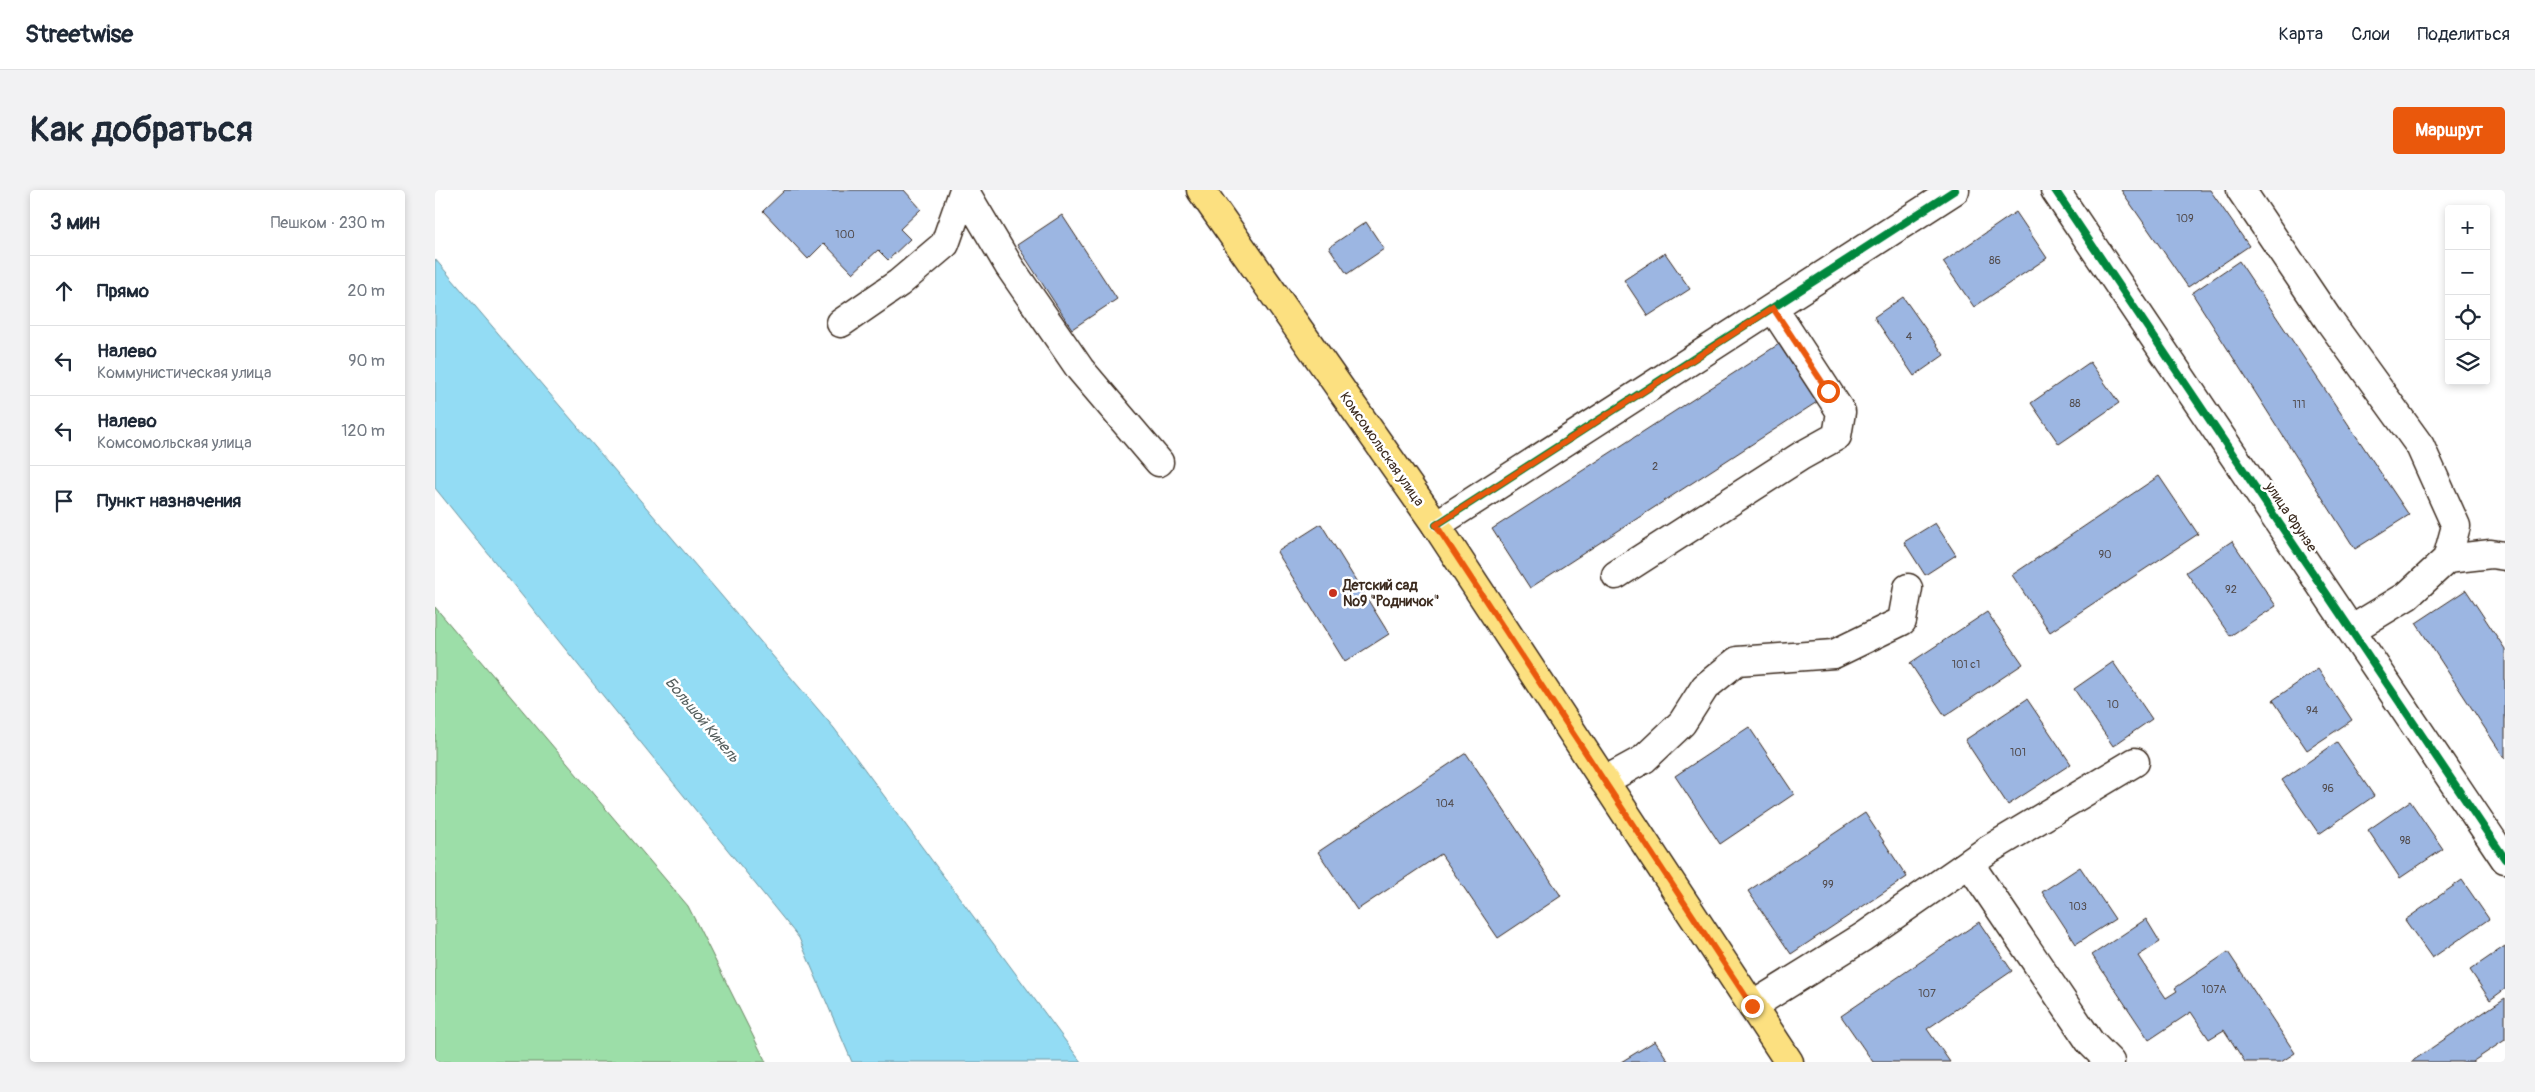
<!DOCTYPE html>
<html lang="ru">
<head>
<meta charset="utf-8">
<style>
  :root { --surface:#fff; --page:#f2f2f3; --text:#1f2937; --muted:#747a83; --line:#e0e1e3; --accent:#ea580c }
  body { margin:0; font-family:Pangolin,sans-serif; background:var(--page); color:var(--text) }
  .controls { position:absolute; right:15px; top:15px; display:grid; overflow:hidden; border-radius:5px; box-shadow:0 2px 8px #0003 }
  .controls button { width:45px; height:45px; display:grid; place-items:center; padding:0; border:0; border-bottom:1px solid var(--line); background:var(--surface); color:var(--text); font:25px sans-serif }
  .stop { position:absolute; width:15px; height:15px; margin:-11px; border:4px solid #ea580c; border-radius:50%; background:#fff }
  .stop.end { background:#ea580c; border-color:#fff; box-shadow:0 1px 5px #0008 }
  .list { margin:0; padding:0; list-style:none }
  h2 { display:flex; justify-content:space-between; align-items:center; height:65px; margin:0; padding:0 20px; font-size:21px }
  h2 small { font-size:16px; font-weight:400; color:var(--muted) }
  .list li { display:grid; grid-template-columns:32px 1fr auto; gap:15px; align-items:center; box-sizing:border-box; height:70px; padding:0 20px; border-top:1px solid var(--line) }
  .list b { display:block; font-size:19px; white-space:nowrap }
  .list p { margin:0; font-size:16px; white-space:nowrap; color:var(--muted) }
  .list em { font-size:16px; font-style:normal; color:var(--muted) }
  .icon { flex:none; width:28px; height:28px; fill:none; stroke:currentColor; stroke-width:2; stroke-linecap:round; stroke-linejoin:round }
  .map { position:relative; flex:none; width:2070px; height:872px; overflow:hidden; border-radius:5px }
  header { display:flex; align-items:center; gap:30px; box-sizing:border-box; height:70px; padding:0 25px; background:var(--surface); border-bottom:1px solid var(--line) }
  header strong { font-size:24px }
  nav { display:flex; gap:28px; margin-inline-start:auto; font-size:18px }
  .intro { display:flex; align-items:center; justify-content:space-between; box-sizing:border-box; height:120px; padding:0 30px }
  h1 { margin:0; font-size:35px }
  .button { padding:12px 22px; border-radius:5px; background:var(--accent); color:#fff; font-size:18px; font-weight:700 }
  main { display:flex; gap:30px; padding:0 30px }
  aside { flex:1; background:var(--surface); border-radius:5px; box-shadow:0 2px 8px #0003 }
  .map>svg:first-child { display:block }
  .green { fill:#9cdea8; stroke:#6c8463 }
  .water { fill:#93dcf4; stroke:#70959e }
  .building { fill:#9cb6e2; stroke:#3b2a1e }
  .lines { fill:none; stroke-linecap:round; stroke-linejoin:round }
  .minor-casing { stroke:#3b2a1e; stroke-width:31 }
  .major-casing { stroke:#3b2a1e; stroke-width:31 }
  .minor { stroke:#fff; stroke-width:28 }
  .major { stroke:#fce080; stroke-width:28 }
  .cycleway-casing { stroke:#fff; stroke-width:11 }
  .cycleway { stroke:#00873e; stroke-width:8 }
  .route { stroke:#ea580c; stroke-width:6 }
  .poi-dot { fill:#c8321e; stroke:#fff; stroke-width:2 }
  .labels { text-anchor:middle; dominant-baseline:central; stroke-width:5; stroke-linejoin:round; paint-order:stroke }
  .number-label { font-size:11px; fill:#534d4f }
  .street-label { font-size:14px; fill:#3b2a1e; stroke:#fff }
  .poi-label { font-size:14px; font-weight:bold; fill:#3b2a1e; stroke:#fff; text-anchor:start }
  .water-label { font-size:15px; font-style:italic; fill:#555f5e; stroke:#fff }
</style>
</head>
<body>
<header>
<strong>Streetwise</strong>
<nav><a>Карта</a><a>Слои</a><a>Поделиться</a></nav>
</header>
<div class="intro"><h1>Как добраться</h1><a class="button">Маршрут</a></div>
<main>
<aside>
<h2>3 мин<small>Пешком · 230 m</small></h2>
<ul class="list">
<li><svg class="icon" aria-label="ahead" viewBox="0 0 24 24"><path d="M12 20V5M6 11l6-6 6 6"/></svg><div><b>Прямо</b></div><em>20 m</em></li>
<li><svg class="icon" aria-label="left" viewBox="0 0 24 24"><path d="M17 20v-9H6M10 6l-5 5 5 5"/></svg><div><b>Налево</b><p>Коммунистическая улица</p></div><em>90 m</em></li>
<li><svg class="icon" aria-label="left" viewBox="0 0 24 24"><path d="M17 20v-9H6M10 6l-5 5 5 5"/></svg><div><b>Налево</b><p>Комсомольская улица</p></div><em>120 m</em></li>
<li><svg class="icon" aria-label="arrive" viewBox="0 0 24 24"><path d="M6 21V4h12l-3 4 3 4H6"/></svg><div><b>Пункт назначения</b></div></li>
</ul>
</aside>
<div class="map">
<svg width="2070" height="872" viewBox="0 0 2070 872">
  <rect width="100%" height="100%" fill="#fff"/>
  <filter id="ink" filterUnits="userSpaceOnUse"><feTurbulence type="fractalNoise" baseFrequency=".02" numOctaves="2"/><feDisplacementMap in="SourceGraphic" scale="10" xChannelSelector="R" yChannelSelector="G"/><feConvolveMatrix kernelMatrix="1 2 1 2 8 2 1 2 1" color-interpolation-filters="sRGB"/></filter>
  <g filter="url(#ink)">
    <path class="green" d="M 0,417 L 253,716 L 331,872 L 0,872 Z"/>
    <path class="water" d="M 0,69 L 399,538 L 646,872 L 417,872 L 364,748 L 0,298 Z"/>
    <path class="building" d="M 350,0 L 469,0 L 486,19 L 465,39 L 475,49 L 453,70 L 443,60 L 418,83 L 389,53 L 373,69 L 328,21 Z
      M 1686,0 L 1775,0 L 1814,56 L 1753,97 Z
      M 1581,22 L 1612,68 L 1539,117 L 1508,72 Z
      M 627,25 L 682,109 L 637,139 L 582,55 Z
      M 931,32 L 949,59 L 912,84 L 894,57 Z
      M 1230,63 L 1255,99 L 1213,126 L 1189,90 Z
      M 1804,71 L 1974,325 L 1920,359 L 1757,103 Z
      M 1468,107 L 1509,165 L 1479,186 L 1439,127 Z
      M 1344,154 L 1382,212 L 1095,398 L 1057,339 Z
      M 1655,172 L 1684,213 L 1624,254 L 1596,213 Z
      M 1724,286 L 1763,344 L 1615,442 L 1577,385 Z
      M 1500,333 L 1521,365 L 1490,385 L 1469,352 Z
      M 886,334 L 954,444 L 910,472 L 842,362 Z
      M 1797,351 L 1841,416 L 1795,446 L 1751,382 Z
      M 2031,400 L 2070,459 L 2070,569 L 1981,433 Z
      M 1552,422 L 1588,474 L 1510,526 L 1475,473 Z
      M 1678,472 L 1717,529 L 1678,556 L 1639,499 Z
      M 1883,479 L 1917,530 L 1872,560 L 1838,510 Z
      M 1592,509 L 1636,574 L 1573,615 L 1530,550 Z
      M 1314,537 L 1359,604 L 1285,654 L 1240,586 Z
      M 1902,552 L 1939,606 L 1884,644 L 1847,590 Z
      M 1031,563 L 1126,706 L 1063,748 L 1006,664 L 922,720 L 883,662 Z
      M 1975,611 L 2008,659 L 1965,688 L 1933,640 Z
      M 1430,623 L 1472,687 L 1356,764 L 1313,701 Z
      M 1645,677 L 1680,729 L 1641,754 L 1607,702 Z
      M 2027,690 L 2054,729 L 1997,768 L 1970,730 Z
      M 1711,729 L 1725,752 L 1703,766 L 1731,808 L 1742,801 L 1740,798 L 1793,762 L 1860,863 L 1846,872 L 1810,872 L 1789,840 L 1774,849 L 1756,822 L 1714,850 L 1657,765 Z
      M 1544,732 L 1577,781 L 1492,839 L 1515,872 L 1438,872 L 1406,826 Z
      M 2070,756 L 2070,799 L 2055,810 L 2035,780 Z
      M 2070,808 L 2070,850 L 2037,872 L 1976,872 Z
      M 1220,851 L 1234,872 L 1186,872 Z"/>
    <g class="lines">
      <g class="minor-casing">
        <path id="minor" d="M 529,0 L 574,76 L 645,179 L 724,272
          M 1620,0 L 2070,669
          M 1806,0 L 1893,129 L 1985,256 L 2021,336 L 2012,369 L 1972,406 L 1916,440
          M 406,133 L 464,93 L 510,54 L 529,0
          M 1001,335 L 1520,0
          M 2012,369 L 2056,364 L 2070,366
          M 1181,385 L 1366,266 L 1402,246 L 1406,222 L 1338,118
          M 1169,591 L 1209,569 L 1247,533 L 1270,497 L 1302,471 L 1399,464 L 1467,431 L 1473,398
          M 1534,673 L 1655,852 L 1675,872
          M 1317,816 L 1428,747 L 1553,660 L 1700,572"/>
      </g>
      <g class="major-casing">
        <path id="major" d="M 766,0 L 1001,335 L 1354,872"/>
      </g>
      <use href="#minor" class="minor"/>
      <use href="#major" class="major"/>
      <g class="cycleway-casing">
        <path id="cycleway" d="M 1620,0 L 2070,669
          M 1001,335 L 1520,0"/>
      </g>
      <use href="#cycleway" class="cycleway"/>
    </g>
  </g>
  <g class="lines" filter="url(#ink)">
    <path class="route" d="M 1317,816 L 1001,335 L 1338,118 L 1393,201"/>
  </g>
  <circle class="poi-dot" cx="898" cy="403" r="5"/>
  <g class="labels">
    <g class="number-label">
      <text x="1750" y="28">109</text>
      <text x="410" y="44">100</text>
      <text x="1560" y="70">86</text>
      <text x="1474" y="146">4</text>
      <text x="1640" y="213">88</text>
      <text x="1864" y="214">111</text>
      <text x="1220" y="276">2</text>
      <text x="1670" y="364">90</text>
      <text x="1796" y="399">92</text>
      <text x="1531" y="474">101 с1</text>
      <text x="1678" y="514">10</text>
      <text x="1877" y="520">94</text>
      <text x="1583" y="562">101</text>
      <text x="1893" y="598">96</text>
      <text x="1010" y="613">104</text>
      <text x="1970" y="650">98</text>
      <text x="1393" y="694">99</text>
      <text x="1643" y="716">103</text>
      <text x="1779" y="799">107А</text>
      <text x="1492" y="803">107</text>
    </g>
    <g class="street-label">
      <text transform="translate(947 259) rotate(55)">Комсомольская улица</text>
      <text transform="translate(1856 327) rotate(56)">улица Фрунзе</text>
    </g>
    <g class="poi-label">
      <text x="908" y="395">Детский сад<tspan x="908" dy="16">№9 "Родничок"</tspan></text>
    </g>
    <g class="water-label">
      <text transform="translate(267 530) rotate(50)">Большой Кинель</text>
    </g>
  </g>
</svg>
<div class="controls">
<button>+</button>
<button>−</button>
<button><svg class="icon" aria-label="locate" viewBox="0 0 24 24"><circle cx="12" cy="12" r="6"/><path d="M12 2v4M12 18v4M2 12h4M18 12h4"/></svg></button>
<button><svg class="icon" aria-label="layers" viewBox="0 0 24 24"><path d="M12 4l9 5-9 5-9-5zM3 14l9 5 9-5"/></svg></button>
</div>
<div class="stop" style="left:1393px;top:201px"></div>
<div class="stop end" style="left:1317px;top:816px"></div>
</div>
</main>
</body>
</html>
